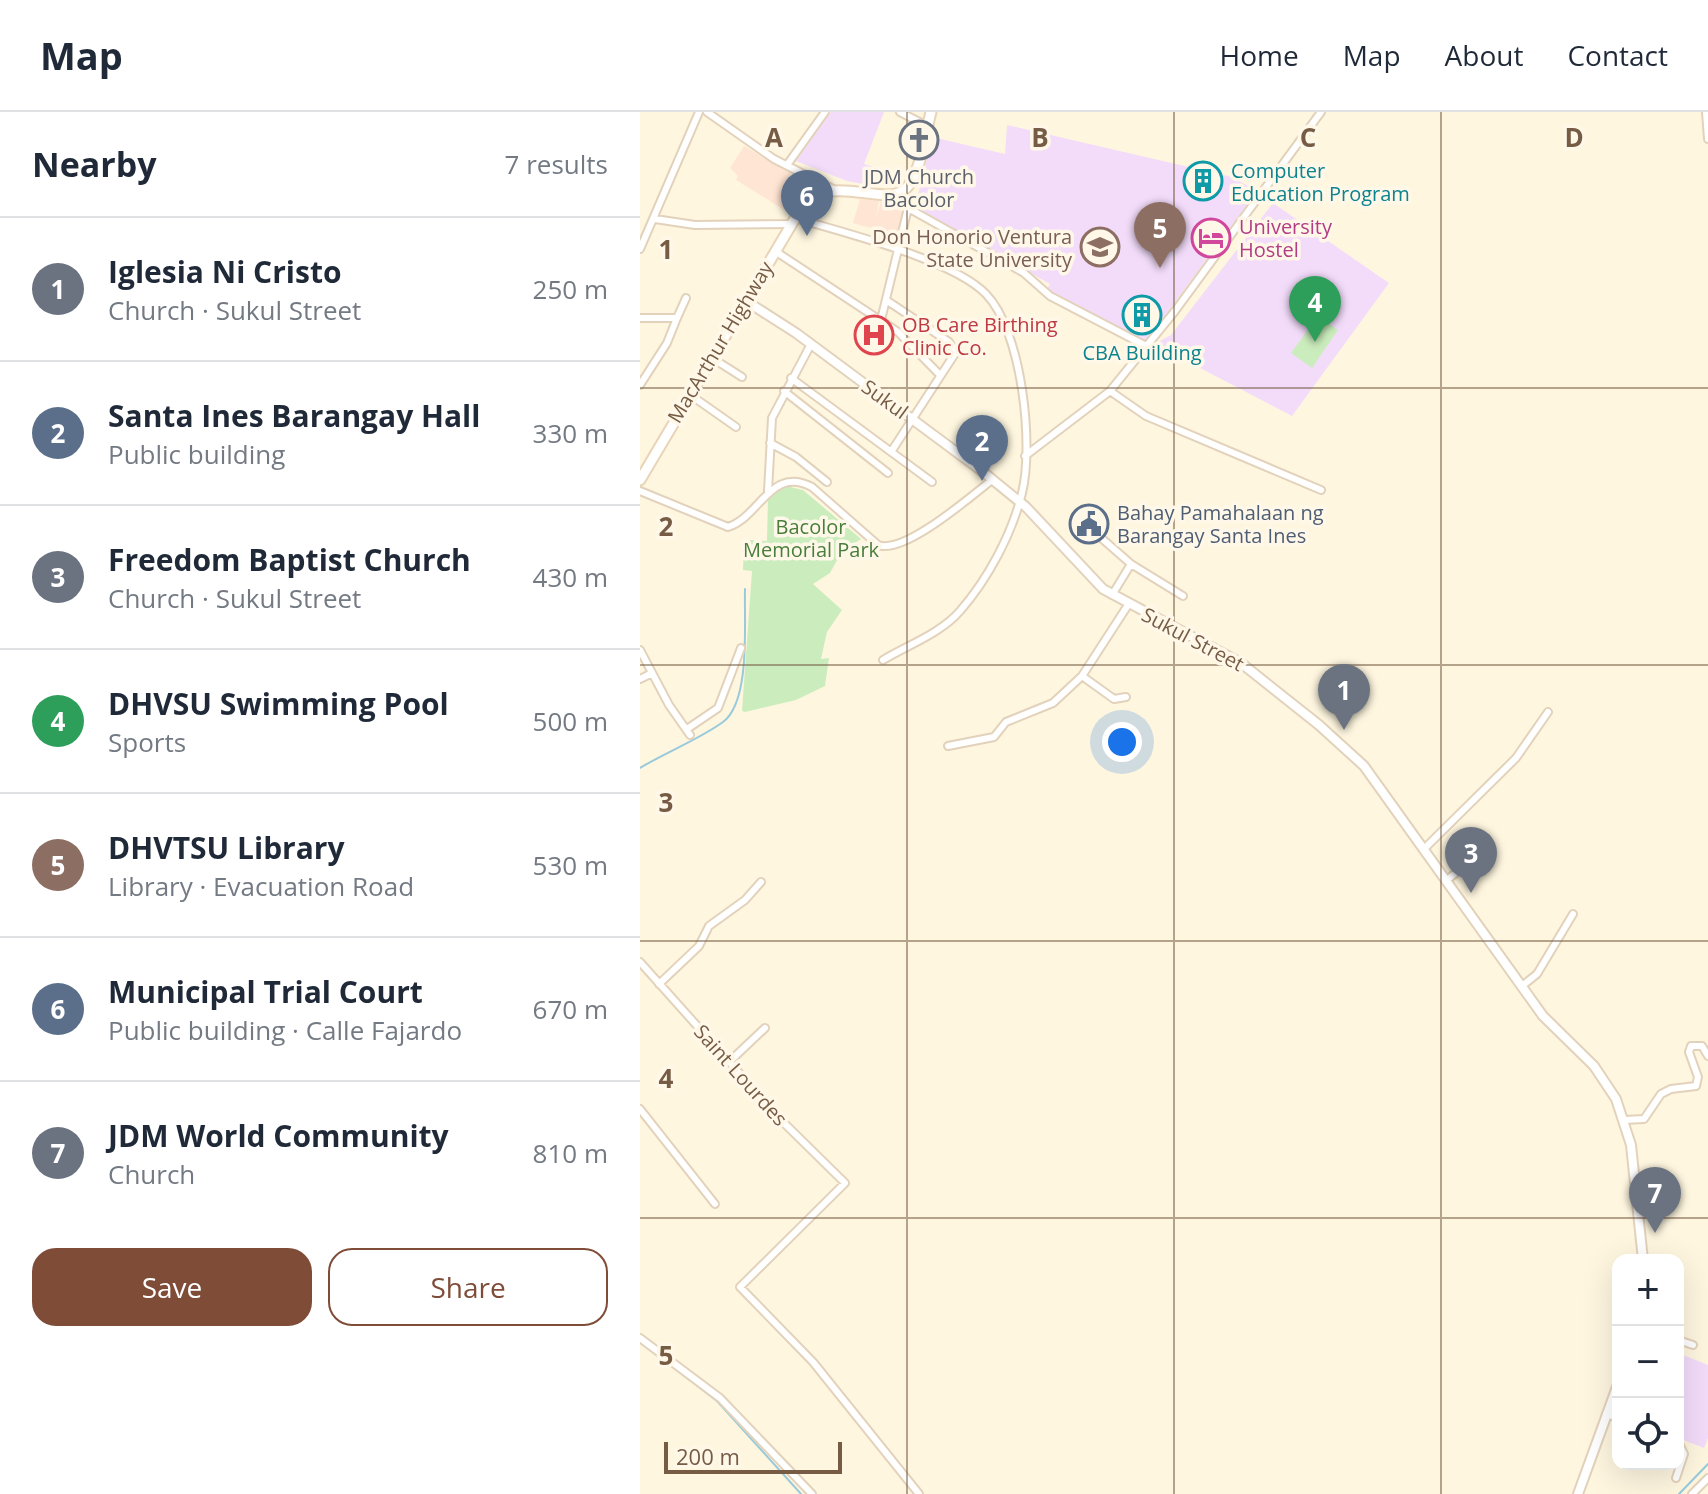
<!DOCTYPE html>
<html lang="en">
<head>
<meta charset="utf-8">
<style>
  :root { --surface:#fff; --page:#f2f2f3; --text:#1f2937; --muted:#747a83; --line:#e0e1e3; --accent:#7f4c38 }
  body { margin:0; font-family:"Open Sans",sans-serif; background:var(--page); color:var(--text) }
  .controls { position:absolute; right:24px; bottom:24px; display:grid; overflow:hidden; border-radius:16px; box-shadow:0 8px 32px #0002 }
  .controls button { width:72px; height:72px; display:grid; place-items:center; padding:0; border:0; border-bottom:2px solid var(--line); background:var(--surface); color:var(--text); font:40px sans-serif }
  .scale { position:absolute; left:24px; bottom:20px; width:178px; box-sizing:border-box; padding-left:8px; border:4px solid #775c45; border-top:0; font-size:22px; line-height:28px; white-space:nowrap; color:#775c45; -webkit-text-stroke:6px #fff8e8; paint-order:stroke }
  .you { position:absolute; left:482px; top:630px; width:28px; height:28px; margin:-20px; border:6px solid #fff; border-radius:50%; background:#1a73e8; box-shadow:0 0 0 12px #1a73e833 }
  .badge { display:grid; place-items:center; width:52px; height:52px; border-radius:50%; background:var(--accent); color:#fff; font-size:26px; font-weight:700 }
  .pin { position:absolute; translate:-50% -66px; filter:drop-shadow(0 2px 4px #0008) }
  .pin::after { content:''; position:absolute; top:42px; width:28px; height:24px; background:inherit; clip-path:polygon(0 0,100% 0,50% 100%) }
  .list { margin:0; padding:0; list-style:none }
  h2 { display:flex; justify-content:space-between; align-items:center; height:104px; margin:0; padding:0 32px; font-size:34px }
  h2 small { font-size:26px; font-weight:400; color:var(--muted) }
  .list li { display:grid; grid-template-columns:52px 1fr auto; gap:24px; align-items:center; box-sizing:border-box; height:144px; padding:0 32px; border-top:2px solid var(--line) }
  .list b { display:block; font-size:30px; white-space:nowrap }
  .list p { margin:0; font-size:26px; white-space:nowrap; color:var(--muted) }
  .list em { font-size:26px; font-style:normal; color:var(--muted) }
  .actions { display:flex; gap:16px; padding:24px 32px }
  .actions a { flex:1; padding:18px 0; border:2px solid var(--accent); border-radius:24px; text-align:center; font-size:28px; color:var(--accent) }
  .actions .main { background:var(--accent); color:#fff }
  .icon { flex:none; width:44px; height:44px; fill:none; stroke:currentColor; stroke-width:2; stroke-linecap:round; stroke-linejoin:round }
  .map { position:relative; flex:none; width:1068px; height:1382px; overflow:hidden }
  header { display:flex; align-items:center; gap:48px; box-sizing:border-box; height:112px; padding:0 40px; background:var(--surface); border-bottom:2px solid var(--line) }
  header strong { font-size:38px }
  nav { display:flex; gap:44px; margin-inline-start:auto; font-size:28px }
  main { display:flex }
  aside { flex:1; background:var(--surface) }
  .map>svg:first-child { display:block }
  .commercial { fill:#ffe5d3 }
  .education { fill:#f3dcfa }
  .green { fill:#cbedbd }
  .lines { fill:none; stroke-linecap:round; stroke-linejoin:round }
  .stream { stroke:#98cadc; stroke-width:2 }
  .minor-casing { stroke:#e3d2bb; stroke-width:10 }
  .tertiary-casing { stroke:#e3d2bb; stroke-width:12 }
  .secondary-casing { stroke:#e9d4b8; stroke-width:13 }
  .minor { stroke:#fff; stroke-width:6 }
  .tertiary { stroke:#fff; stroke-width:8 }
  .secondary { stroke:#fff; stroke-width:9 }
  .grid { fill:none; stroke:#775c45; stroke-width:2; stroke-opacity:0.55 }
  .labels { text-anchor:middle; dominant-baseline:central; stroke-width:7; stroke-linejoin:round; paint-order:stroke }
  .culture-label { font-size:20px; fill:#0d838f; stroke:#fff8e8; text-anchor:start }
  .worship-label { font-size:20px; fill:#5b616d; stroke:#fff8e8 }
  .hotel-label { font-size:20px; fill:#b23c85; stroke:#fff8e8; text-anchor:start }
  .education-label { font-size:20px; fill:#785e54; stroke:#fff8e8; text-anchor:end }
  .health-label { font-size:20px; fill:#be3a42; stroke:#fff8e8; text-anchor:start }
  .street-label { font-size:20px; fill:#775c45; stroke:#fff8e8 }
  .service-label { font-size:20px; fill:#4e5e75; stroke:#fff8e8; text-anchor:start }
  .park-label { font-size:20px; fill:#487e3b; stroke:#fff8e8 }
  .grid-label { font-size:26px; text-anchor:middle; font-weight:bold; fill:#775c45; stroke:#fff8e8; stroke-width:7; stroke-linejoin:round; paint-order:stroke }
</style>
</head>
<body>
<header>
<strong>Map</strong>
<nav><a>Home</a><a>Map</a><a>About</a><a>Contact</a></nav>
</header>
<main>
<aside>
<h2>Nearby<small>7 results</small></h2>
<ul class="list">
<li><span class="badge" style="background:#6b7280">1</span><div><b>Iglesia Ni Cristo</b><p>Church · Sukul Street</p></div><em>250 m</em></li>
<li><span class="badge" style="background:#5c6f8a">2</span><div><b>Santa Ines Barangay Hall</b><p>Public building</p></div><em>330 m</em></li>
<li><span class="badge" style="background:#6b7280">3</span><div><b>Freedom Baptist Church</b><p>Church · Sukul Street</p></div><em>430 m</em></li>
<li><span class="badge" style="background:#2e9e5b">4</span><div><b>DHVSU Swimming Pool</b><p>Sports</p></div><em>500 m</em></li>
<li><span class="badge" style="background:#8d6e63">5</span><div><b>DHVTSU Library</b><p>Library · Evacuation Road</p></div><em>530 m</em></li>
<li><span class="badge" style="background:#5c6f8a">6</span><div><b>Municipal Trial Court</b><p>Public building · Calle Fajardo</p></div><em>670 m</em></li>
<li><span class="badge" style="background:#6b7280">7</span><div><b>JDM World Community</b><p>Church</p></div><em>810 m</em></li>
</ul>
<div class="actions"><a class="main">Save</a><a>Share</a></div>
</aside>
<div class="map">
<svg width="1068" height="1382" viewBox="0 0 1068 1382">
  <rect width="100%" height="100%" fill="#fef6df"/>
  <path class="commercial" d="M 104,34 L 165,70 L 165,76 L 146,99 L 96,68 L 98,64 L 90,56 Z
    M 220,87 L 239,89 L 236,107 L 241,89 L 265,93 L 260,124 L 213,111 Z"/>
  <path class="education" d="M 191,0 L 244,0 L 224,52 L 237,56 L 233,74 L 207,69 L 156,49 Z
    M 367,13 L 592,65 L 617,79 L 505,231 L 415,185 L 407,177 L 410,172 L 275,96 L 292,25 L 365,42 Z
    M 633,91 L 749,171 L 652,304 L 514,232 L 531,223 Z
    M 1038,1241 L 1068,1253 L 1068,1326 L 1064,1336 L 1038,1326 Z"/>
  <path class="green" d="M 678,204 L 698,218 L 672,256 L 651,241 Z
    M 146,374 L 163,378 L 221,427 L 202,439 L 190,461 L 173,472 L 202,498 L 187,520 L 181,547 L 189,546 L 185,574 L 156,588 L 105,600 L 102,599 L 112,459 L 103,458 L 104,428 L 127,429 L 128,386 Z"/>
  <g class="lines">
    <path class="stream" d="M 0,656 C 26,640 58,628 83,610 C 111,589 104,510 105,477
      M 6,1234 L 77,1289 L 161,1382
      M 1039,1382 L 1068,1352"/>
    <g class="minor-casing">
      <path id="minor" d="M 67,0 L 134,47 L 193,77
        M 260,0 L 287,14
        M 1066,0 L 1068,27
        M 147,53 L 185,0
        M 168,63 L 172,85
        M 268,96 L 384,161 L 410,184 L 508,235
        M 155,106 C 204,121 312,147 346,182 C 382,219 394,333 382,381 C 372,422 348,467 320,499 C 301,521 268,533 243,548
        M 15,107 L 55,113 L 151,112
        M 0,137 L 59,0
        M 135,139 L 258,220 L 300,263
        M 246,188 L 309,230 L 316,240 L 251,340
        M 0,206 L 37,206 L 46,186
        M 241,208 L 268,96 L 263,79
        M 72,246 L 102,265
        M 151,266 L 292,370
        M 0,273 L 27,231 L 37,206
        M 144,279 L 248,361
        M 470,279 L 506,304 L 681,378
        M 49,282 L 96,315
        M 130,331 L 156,345 L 187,370
        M 385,344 L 470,279 L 535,199 L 681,0
        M 0,379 L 88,415 C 120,405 131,353 172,375 L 238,433 C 264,443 330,385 352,368
        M 128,379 L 132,306 L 171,232
        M 459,424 L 491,452 L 543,484
        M 472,483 L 491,452
        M 0,538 L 29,593 L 50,623
        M 442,564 L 474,587 L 486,585
        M 0,567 L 12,561
        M 47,617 L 78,596 L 101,536
        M 308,634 L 354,625 L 366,610 L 413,591 L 442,564 L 488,493
        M 785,736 L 876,646 L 908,600
        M 807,768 L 823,755
        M 0,850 L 144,1011 L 205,1071 L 100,1175 L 173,1250 L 279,1382
        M 19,872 L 59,834 L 69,814 L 105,788 L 121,770
        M 882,874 L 897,862 L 933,802
        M 89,950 L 125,916
        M 0,997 L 75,1092
        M 984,1008 L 1004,1007 L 1021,982 L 1031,977 L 1056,974 L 1058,965 L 1049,940 L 1051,934 L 1062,934 L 1068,944
        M 0,1226 L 80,1286 L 172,1382
        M 1038,1228 L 1053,1233
        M 966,1302 L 978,1306
        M 1036,1366 L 1044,1342 L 1038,1329
        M 1052,1382 L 1068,1366"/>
    </g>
    <g class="tertiary-casing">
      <path id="tertiary" d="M 106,189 L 156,221 L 342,359 L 386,395 L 463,477 L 601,551 L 679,613 L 724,654 L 903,904 L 954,954 L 976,987 L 991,1033 L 1003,1148
        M 938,1382 L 978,1272"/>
    </g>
    <g class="secondary-casing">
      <path id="secondary" d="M 0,368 L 163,93 C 194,59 251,100 269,73 C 282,54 285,22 291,0"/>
    </g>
    <use href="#minor" class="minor"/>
    <use href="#tertiary" class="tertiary"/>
    <use href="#secondary" class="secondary"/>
  </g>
  <path class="grid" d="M 267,0 L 267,1382M 534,0 L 534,1382M 801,0 L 801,1382M 0,276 L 1068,276M 0,553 L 1068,553M 0,829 L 1068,829M 0,1106 L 1068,1106"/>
  <defs>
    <g id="church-ring" transform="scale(2)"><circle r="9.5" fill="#fff8e8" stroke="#6b7280" stroke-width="1.5"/><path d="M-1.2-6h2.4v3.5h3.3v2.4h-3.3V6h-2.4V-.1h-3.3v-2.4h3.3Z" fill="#6b7280"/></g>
    <g id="building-ring" transform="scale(2)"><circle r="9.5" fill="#fff8e8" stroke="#0f9aa8" stroke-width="1.5"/><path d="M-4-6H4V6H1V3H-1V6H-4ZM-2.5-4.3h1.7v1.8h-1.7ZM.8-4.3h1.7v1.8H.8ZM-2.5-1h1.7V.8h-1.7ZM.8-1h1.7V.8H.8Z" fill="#0f9aa8"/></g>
    <g id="hotel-ring" transform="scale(2)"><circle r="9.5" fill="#fff8e8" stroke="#d1479c" stroke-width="1.5"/><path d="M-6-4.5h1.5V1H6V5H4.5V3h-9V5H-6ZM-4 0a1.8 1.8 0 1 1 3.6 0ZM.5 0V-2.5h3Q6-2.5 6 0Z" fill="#d1479c"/></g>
    <g id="university-ring" transform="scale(2)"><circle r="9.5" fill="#fff8e8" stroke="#8d6e63" stroke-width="1.5"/><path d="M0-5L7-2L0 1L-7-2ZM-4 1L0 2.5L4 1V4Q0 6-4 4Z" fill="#8d6e63"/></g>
    <g id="hospital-ring" transform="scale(2)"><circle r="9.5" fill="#fff8e8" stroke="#e0444e" stroke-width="1.5"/><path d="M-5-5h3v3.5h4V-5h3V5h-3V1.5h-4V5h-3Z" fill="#e0444e"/></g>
    <g id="civic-ring" transform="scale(2)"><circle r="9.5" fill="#fff8e8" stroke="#5c6f8a" stroke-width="1.5"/><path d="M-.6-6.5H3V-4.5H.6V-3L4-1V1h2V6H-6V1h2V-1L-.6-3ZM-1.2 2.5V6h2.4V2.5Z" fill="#5c6f8a"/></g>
  </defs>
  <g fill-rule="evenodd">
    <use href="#church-ring" x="279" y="28"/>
    <use href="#building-ring" x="563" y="69"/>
    <use href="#hotel-ring" x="571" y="126"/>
    <use href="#university-ring" x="460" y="135"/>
    <use href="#building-ring" x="502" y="203"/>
    <use href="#hospital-ring" x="234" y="223"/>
    <use href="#civic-ring" x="449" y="412"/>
  </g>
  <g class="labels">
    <g class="culture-label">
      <text x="591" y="58">Computer<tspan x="591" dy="23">Education Program</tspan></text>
      <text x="502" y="240" text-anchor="middle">CBA Building</text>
    </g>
    <g class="worship-label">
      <text x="279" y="64">JDM Church<tspan x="279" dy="23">Bacolor</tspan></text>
    </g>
    <g class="hotel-label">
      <text x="599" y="114">University<tspan x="599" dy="23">Hostel</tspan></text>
    </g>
    <g class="education-label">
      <text x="432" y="124">Don Honorio Ventura<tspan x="432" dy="23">State University</tspan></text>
    </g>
    <g class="health-label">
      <text x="262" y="212">OB Care Birthing<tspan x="262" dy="23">Clinic Co.</tspan></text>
    </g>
    <g class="street-label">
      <text transform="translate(80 230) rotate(-59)">MacArthur Highway</text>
      <text transform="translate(245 287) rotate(36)">Sukul</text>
      <text transform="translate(553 527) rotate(28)">Sukul Street</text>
      <text transform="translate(101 963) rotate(48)">Saint Lourdes</text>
    </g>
    <g class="service-label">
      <text x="477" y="400">Bahay Pamahalaan ng<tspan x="477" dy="23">Barangay Santa Ines</tspan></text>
    </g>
    <g class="park-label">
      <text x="171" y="414">Bacolor<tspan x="171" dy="23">Memorial Park</tspan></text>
    </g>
  </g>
  <g class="grid-label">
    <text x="134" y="35">A</text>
    <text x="400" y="35">B</text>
    <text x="668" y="35">C</text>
    <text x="934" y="35">D</text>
    <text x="26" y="147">1</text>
    <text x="26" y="424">2</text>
    <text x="26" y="700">3</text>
    <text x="26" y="976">4</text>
    <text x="26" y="1253">5</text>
  </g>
</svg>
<div class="controls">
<button>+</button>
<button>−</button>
<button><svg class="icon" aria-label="locate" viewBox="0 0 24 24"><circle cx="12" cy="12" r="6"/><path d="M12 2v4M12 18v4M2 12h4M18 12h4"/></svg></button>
</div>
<div class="scale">200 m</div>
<div class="you"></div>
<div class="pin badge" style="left:704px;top:618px;background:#6b7280">1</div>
<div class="pin badge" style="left:342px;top:369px;background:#5c6f8a">2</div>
<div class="pin badge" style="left:831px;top:781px;background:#6b7280">3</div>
<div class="pin badge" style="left:675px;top:230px;background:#2e9e5b">4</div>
<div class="pin badge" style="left:520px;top:156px;background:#8d6e63">5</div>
<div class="pin badge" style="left:167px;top:124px;background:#5c6f8a">6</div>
<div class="pin badge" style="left:1015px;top:1121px;background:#6b7280">7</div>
</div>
</main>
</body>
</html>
